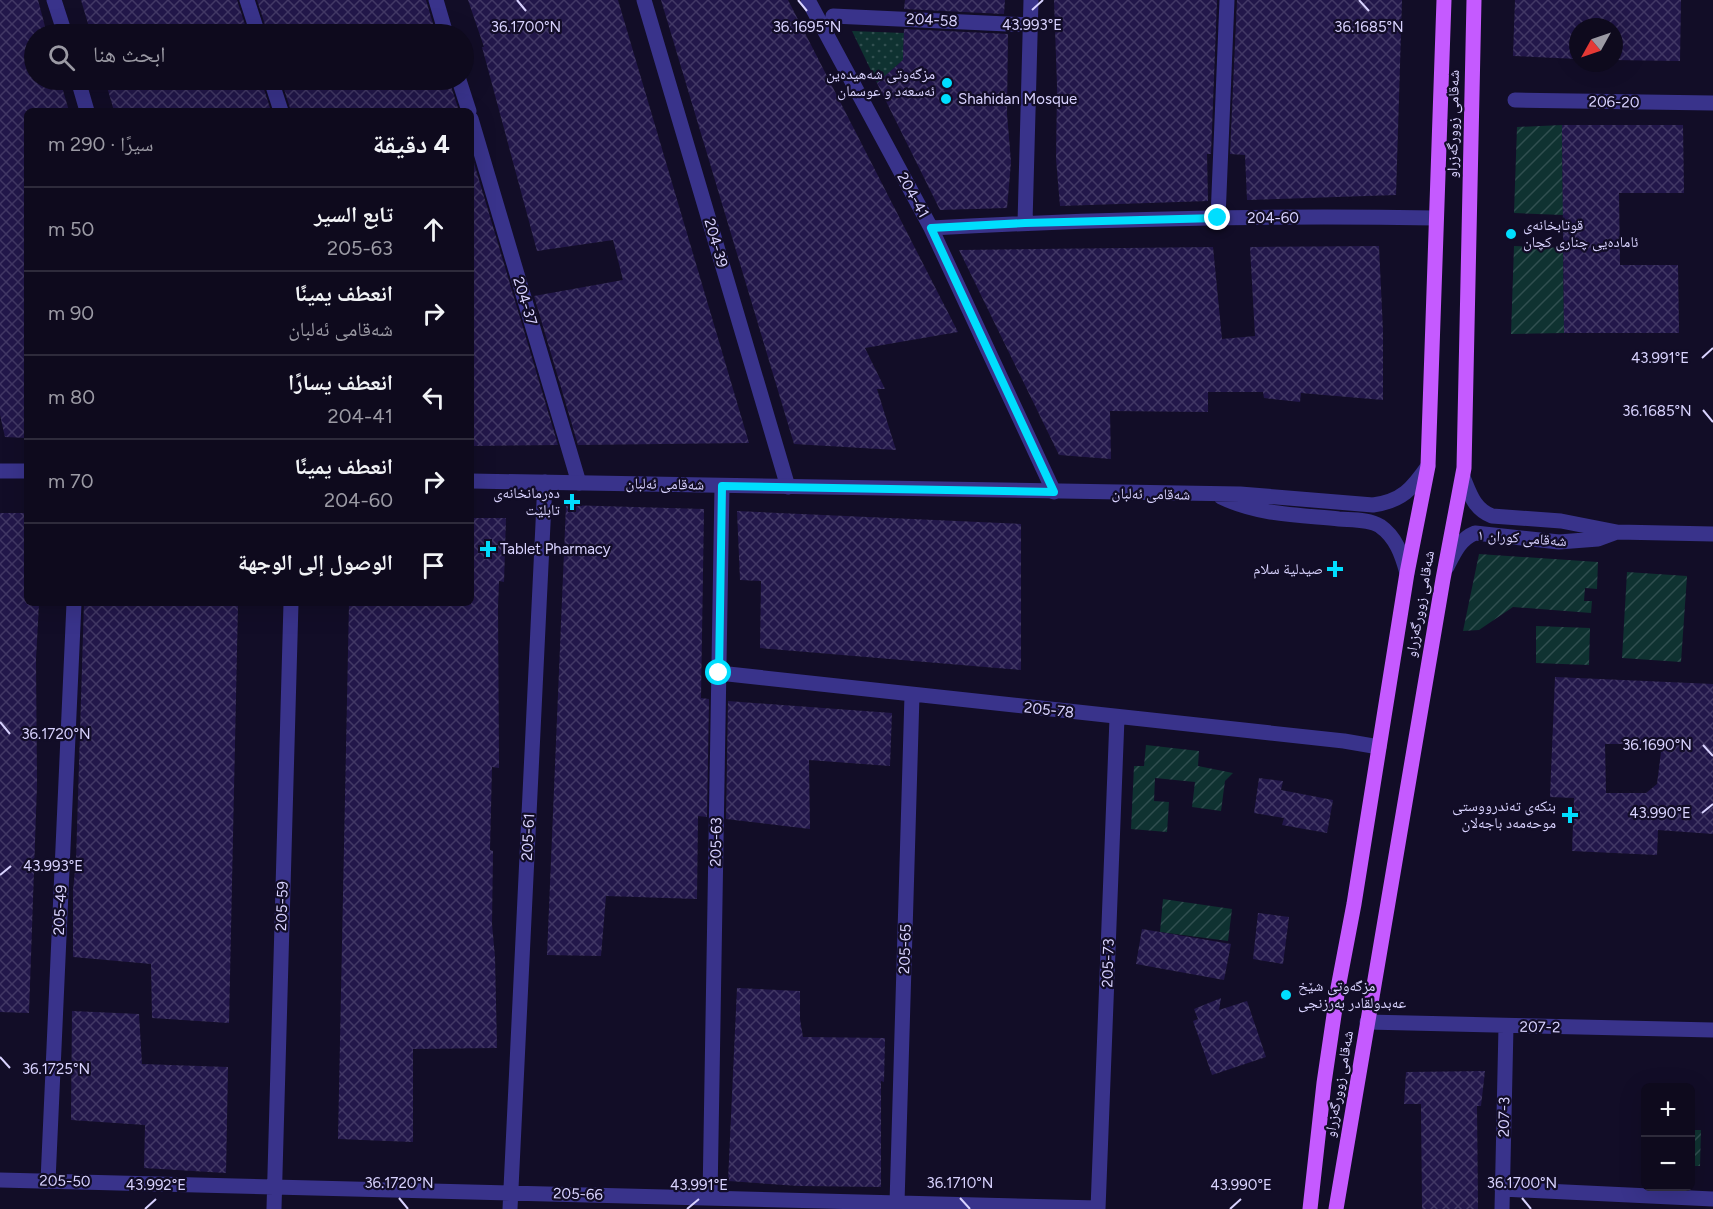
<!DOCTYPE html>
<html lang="ar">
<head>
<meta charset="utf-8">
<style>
  :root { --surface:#0e0a1d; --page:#1c182a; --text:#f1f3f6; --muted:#9b9aa4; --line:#2e2b3b }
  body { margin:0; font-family:Figtree,"Noto Naskh Arabic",sans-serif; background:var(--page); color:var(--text); direction:rtl }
  .controls { position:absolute; right:18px; bottom:18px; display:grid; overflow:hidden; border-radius:9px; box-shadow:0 6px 24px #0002 }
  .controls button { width:54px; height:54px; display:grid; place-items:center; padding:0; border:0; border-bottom:2px solid var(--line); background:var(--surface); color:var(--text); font:30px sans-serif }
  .compass { position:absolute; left:1569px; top:18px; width:54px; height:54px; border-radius:50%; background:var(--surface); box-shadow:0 6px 24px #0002; rotate:230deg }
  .stop { position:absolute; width:18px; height:18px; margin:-14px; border:4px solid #00defe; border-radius:50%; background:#fff }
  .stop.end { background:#00defe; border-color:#fff; box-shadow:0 2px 6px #0008 }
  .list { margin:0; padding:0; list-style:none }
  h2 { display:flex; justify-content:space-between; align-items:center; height:78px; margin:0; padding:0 24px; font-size:26px }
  h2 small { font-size:20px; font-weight:400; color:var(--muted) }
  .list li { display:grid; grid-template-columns:39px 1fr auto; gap:18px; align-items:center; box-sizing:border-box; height:84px; padding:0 24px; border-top:2px solid var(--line) }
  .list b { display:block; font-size:22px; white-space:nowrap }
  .list p { margin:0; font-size:20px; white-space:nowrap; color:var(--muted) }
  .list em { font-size:20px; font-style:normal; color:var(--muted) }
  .icon { flex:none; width:33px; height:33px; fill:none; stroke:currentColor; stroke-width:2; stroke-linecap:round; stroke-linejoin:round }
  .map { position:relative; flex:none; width:1713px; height:1209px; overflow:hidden; direction:ltr }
  .search { position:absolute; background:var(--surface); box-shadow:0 6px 24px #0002; left:24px; top:24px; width:450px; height:66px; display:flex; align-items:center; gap:15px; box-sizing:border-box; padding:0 21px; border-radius:33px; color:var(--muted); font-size:22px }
  .panel { position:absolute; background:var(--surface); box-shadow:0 6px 24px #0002; left:24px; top:108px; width:450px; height:498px; border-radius:9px; direction:rtl }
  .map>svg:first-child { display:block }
  .grass { fill:url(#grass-dots) }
  .garden { fill:url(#garden-furrows) }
  .building { fill:url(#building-cross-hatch); fill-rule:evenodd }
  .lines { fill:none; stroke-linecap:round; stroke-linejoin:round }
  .minor { stroke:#39338b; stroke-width:15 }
  .tertiary { stroke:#39338b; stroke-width:15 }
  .primary { stroke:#c55aff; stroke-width:15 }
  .route { stroke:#00defe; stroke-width:8 }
  .ticks { fill:none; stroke:#d9d3ff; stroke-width:2 }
  .poi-dot { fill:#00defe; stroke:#120d27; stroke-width:2 }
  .labels { text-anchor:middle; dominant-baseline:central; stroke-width:4.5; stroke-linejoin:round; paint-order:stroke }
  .street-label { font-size:15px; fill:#d9d3ff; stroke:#120d27 }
  .poi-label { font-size:15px; fill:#d9d3ff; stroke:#120d27; text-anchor:end }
  .ticks-label { font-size:15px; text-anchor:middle; fill:#d9d3ff; stroke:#120d27; stroke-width:4.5; stroke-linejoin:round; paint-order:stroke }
</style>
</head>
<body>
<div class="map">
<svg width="1713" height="1209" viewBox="0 0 1713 1209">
  <defs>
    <pattern id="grass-dots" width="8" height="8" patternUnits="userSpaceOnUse" patternTransform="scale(1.5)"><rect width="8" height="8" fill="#0f3231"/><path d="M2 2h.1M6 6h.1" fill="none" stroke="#314f50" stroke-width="1.8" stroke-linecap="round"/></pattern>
    <pattern id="garden-furrows" width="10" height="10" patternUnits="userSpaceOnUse" patternTransform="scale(1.5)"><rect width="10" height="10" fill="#0f3231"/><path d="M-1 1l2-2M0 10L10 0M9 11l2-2" fill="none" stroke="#314f50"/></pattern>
    <pattern id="building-cross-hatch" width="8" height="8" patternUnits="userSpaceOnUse" patternTransform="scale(1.5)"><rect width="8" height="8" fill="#22174a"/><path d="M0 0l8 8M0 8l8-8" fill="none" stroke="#423865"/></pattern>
  </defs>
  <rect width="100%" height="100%" fill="#120d27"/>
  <path class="grass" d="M 852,31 L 904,33 L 903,60 L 877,83 Z"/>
  <path class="garden" d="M 1562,125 L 1563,215 L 1514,213 L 1517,127 Z
    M 1514,246 L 1563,248 L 1564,333 L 1511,334 Z
    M 1479,554 L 1598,562 L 1597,589 L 1585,588 L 1584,601 L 1592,601 L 1591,613 L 1513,607 L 1479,630 L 1463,631 Z
    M 1627,572 L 1687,576 L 1681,662 L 1622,658 Z
    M 1536,626 L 1590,628 L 1589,665 L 1536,663 Z
    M 1146,745 L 1199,751 L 1198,766 L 1233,773 L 1225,781 L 1221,811 L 1192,807 L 1195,782 L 1155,778 L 1154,801 L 1169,802 L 1167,832 L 1131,829 L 1134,766 L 1144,766 Z
    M 1163,899 L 1232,909 L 1228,941 L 1160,932 Z
    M 1691,1130 L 1701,1130 L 1700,1166 L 1691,1166 Z"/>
  <path class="building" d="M 0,0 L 38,0 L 47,34 L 34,34 L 34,80 L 60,80 L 69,111 L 27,111 L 27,438 L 5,437 L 0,415 Z
    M 81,0 L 237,0 L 248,34 L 91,34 Z
    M 257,0 L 426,0 L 436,34 L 268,34 Z
    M 468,0 L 618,0 L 749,443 L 578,445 L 534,296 L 623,280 L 613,240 L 537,251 L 482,47 L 484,47 Z
    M 661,0 L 788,0 L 958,332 L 865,348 L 885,389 L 877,389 L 896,450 L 794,444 Z
    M 905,0 L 1005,0 L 1004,14 L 904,9 Z
    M 1054,0 L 1217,0 L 1211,154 L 1207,154 L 1208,201 L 1060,206 L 1056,159 L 1057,86 Z
    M 1237,0 L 1402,0 L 1396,195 L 1247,200 L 1245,155 L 1230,154 Z
    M 1515,0 L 1681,0 L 1680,61 L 1614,60 L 1614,27 L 1578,27 L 1578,59 L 1513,56 Z
    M 904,29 L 1008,34 L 1007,114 L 1011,162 L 1007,208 L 940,210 L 877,83 L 903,60 Z
    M 105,80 L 261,80 L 271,111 L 114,111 Z
    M 281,80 L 449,80 L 459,111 L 291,111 Z
    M 1562,125 L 1683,125 L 1684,193 L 1619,193 L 1620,265 L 1678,265 L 1679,333 L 1564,333 Z
    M 474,163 L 558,445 L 471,446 L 471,164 Z
    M 1379,246 L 1383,331 L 1383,400 L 1301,393 L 1300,402 L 1264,398 L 1263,392 L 1208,392 L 1208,412 L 1110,411 L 1111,459 L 1059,455 L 959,250 L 1213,247 L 1222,339 L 1255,336 L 1250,247 Z
    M 566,505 L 704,509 L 701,698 L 709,699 L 707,817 L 698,816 L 697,899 L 606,896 L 601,956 L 547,955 Z
    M 737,511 L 1021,524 L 1021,670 L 760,648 L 761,581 L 740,580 Z
    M 0,513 L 27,513 L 27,603 L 39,603 L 36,659 L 37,785 L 29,1013 L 0,1012 Z
    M 471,518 L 506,518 L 504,582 L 499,581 L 498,607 L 499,768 L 492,767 L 490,850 L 493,851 L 492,924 L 495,957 L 497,1048 L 413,1049 L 413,1142 L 338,1139 L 349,603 L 471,603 Z
    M 84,603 L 238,603 L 229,1023 L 152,1018 L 151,964 L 73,957 L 73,890 L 76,861 Z
    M 1555,677 L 1713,684 L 1713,834 L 1658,830 L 1657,855 L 1572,851 L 1574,798 L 1550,797 ZM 1605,744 L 1662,744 L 1657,784 L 1646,793 L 1606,793 Z
    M 728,701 L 892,713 L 890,766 L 809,760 L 810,829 L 726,819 Z
    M 1259,778 L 1283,781 L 1281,790 L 1333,800 L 1327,833 L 1282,825 L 1284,818 L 1254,813 Z
    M 1258,913 L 1289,917 L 1283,964 L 1253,959 Z
    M 1142,929 L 1231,944 L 1224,980 L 1136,964 Z
    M 737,988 L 800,991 L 800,1019 L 803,1037 L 885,1038 L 884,1082 L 881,1081 L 881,1187 L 799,1186 L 728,1181 Z
    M 1221,998 L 1219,1010 L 1247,1001 L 1266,1057 L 1212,1075 L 1193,1021 L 1198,1019 L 1194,1009 Z
    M 72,1011 L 139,1014 L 142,1064 L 228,1067 L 226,1173 L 144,1168 L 145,1125 L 71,1120 Z
    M 1485,1071 L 1481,1106 L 1477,1106 L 1478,1209 L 1422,1209 L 1421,1104 L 1404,1104 L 1406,1072 Z"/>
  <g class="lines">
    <path class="minor" d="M 54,0 L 65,34
      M 247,0 L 258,34
      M 436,0 L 446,34
      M 644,0 L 788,487
      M 808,0 L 931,228 L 1054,492
      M 833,16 L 1031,25
      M 78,80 L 87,111
      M 271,80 L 281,111
      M 459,80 L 469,111
      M 1515,100 L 1713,103
      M 471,119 L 579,483
      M 1218,218 L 1227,0
      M 1025,223 L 1031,0
      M 931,228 C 1099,219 1267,215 1435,218
      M 719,673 L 1344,741 L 1379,747
      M 1367,1022 L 1713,1030
      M 0,1180 L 1098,1208
      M 48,1181 L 74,603
      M 1502,1189 L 1713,1199
      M 710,1198 L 722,486
      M 897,1203 L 912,695
      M 274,1209 L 291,603
      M 510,1209 L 545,482
      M 1098,1209 L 1117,718
      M 1502,1209 L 1506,1026"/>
    <path class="tertiary" d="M 0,471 L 27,471
      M 1463,477 C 1470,494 1474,509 1492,516 L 1561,521 L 1617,532 L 1713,534
      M 471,481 L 1240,494 L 1373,505 C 1402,501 1412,489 1428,466
      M 1221,497 C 1258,515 1299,515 1339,519 C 1352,520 1369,519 1380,526 C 1396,537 1402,555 1407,573
      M 1447,567 C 1454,553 1460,539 1475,533 L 1559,542 L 1598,539 L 1617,532"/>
    <path class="primary" d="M 1310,1209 L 1324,1083 L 1338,988 L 1354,904 L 1407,573 L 1428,466 L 1444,0
      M 1336,1209 L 1443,579 L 1464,468 L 1474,0"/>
  </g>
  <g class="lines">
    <path class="route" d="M 719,673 L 722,486 L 1054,492 L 931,228 L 1025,223 L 1218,218"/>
  </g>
  <path class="ticks" d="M 517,0 L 526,11M 798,0 L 807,11M 1359,0 L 1369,11M 1032,10 L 1043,0M 1702,358 L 1713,348M 1703,410 L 1713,422M 0,722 L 10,734M 1703,745 L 1713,756M 1702,813 L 1713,804M 0,875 L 11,866M 0,1057 L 10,1068M 399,1198 L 408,1209M 960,1198 L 970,1209M 1522,1198 L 1531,1209M 145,1209 L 156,1199M 687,1209 L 699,1199M 1230,1209 L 1241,1199"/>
  <g class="poi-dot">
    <circle cx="947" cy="83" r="6"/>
    <circle cx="946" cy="99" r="6"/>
    <circle cx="1511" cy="234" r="6"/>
    <path d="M569 493h6v6h6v6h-6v6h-6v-6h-6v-6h6z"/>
    <path d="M485 540h6v6h6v6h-6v6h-6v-6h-6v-6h6z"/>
    <path d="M1332 560h6v6h6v6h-6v6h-6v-6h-6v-6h6z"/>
    <path d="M1567 806h6v6h6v6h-6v6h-6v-6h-6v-6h6z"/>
    <circle cx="1286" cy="995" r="6"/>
  </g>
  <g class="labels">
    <g class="street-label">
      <text transform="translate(932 20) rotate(3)">204-58</text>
      <text transform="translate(1614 102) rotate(1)">206-20</text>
      <text transform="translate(1453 124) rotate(-89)">شەقامی زوورگەزراو</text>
      <text transform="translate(913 195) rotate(61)">204-41</text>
      <text x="1273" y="218">204-60</text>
      <text transform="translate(716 243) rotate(74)">204-39</text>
      <text transform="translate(525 301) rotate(73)">204-37</text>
      <text transform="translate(665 484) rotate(1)">شەقامی ئەلبان</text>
      <text transform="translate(1151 494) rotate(1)">شەقامی ئەلبان</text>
      <text transform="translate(1522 538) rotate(4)">شەقامی کوران ١</text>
      <text transform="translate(1420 604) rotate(-80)">شەقامی زوورگەزراو</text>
      <text transform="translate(1049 710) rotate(6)">205-78</text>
      <text transform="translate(528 837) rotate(-87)">205-61</text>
      <text transform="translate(716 842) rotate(-89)">205-63</text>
      <text transform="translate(282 906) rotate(-88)">205-59</text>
      <text transform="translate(60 910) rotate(-87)">205-49</text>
      <text transform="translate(905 949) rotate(-88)">205-65</text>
      <text transform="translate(1108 963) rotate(-88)">205-73</text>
      <text transform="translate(1540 1027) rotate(1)">207-2</text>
      <text transform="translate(1339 1084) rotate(-80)">شەقامی زوورگەزراو</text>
      <text transform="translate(1504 1117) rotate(-89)">207-3</text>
      <text transform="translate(65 1181) rotate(1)">205-50</text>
      <text transform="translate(578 1194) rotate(2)">205-66</text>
    </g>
    <g class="poi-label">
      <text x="935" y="74">مزگەوتی شەهیدەین<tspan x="935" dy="17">ئەسعەد و عوسمان</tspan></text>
      <text x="958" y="99" text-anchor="start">Shahidan Mosque</text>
      <text x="1523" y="225" text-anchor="start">قوتابخانەی<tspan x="1523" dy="17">ئامادەیی چناری کچان</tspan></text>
      <text x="560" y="493">دەرمانخانەی<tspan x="560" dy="17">تابلێت</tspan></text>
      <text x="500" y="549" text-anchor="start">Tablet Pharmacy</text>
      <text x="1323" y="569">صیدلیة سلام</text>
      <text x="1556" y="806">بنکەی تەندرووستی<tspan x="1556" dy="17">موحەمەد باجەلان</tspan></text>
      <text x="1298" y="986" text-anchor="start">مزگەوتی شێخ<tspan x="1298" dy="17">عەبدولقادر بەرزنجی</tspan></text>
    </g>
  </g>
  <g class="ticks-label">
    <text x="1032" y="30">43.993°E</text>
    <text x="526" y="32">36.1700°N</text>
    <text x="807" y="32">36.1695°N</text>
    <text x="1369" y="32">36.1685°N</text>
    <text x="1660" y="363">43.991°E</text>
    <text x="1657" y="416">36.1685°N</text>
    <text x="56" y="739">36.1720°N</text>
    <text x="1657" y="750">36.1690°N</text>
    <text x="1660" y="818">43.990°E</text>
    <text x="53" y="871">43.993°E</text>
    <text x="56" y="1074">36.1725°N</text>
    <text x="399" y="1188">36.1720°N</text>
    <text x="960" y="1188">36.1710°N</text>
    <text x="1522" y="1188">36.1700°N</text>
    <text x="156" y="1190">43.992°E</text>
    <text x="699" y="1190">43.991°E</text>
    <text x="1241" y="1190">43.990°E</text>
  </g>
</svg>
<div class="controls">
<button>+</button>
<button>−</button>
</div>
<svg class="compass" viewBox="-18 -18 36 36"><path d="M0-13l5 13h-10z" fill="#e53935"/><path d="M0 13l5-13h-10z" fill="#9b9aa4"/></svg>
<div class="stop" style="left:719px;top:673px"></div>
<div class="stop end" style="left:1218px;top:218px"></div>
<div class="search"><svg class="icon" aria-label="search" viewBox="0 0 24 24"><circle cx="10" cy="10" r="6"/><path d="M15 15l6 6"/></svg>ابحث هنا</div>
<section class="panel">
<h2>4 دقيقة<small>سيرًا · 290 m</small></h2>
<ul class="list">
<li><svg class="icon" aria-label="ahead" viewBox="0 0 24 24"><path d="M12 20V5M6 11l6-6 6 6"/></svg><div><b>تابع السير</b><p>205-63</p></div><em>50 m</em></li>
<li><svg class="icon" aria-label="right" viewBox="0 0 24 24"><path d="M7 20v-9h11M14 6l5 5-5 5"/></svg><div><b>انعطف يمينًا</b><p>شەقامی ئەلبان</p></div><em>90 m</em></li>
<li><svg class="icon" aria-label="left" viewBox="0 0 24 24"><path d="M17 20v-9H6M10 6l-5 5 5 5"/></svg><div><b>انعطف يسارًا</b><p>204-41</p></div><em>80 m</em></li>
<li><svg class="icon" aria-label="right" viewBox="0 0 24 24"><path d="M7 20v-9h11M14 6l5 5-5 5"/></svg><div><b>انعطف يمينًا</b><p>204-60</p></div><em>70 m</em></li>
<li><svg class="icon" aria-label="arrive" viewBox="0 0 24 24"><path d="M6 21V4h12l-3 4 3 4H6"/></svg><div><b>الوصول إلى الوجهة</b></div></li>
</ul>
</section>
</div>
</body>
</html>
